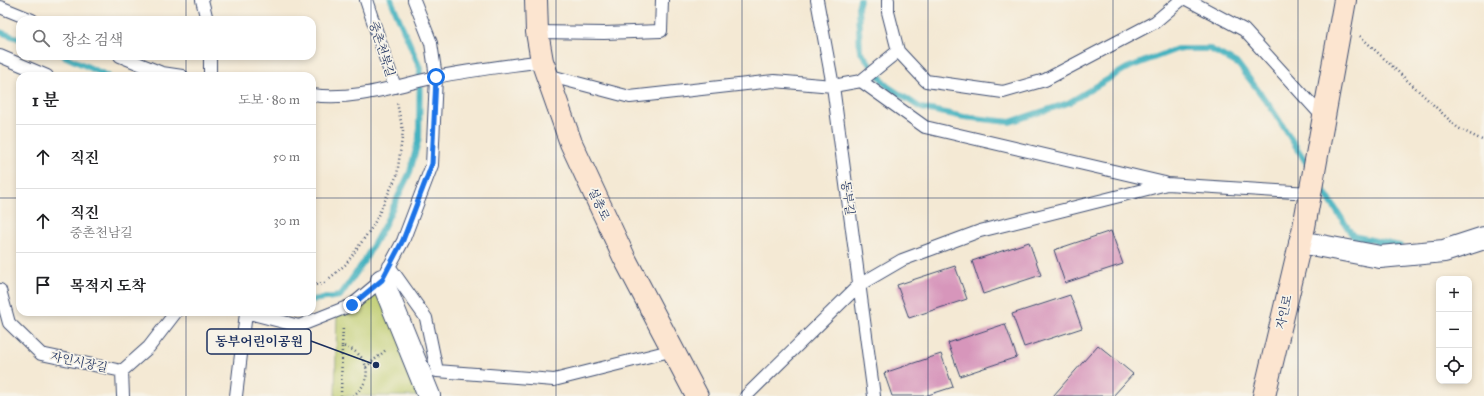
<!DOCTYPE html>
<html lang="ko">
<head>
<meta charset="utf-8">
<style>
  :root { --surface:#fff; --page:#f6f6f6; --text:#202124; --muted:#757577; --line:#e0e0e0 }
  body { margin:0; font-family:"IM FELL Great Primer","Noto Serif KR",serif; background:var(--page); color:var(--text) }
  .controls { position:absolute; right:12px; bottom:12px; display:grid; overflow:hidden; border-radius:8px; box-shadow:0 2px 6px #0003 }
  .controls button { width:36px; height:36px; display:grid; place-items:center; padding:0; border:0; border-bottom:1px solid var(--line); background:var(--surface); color:var(--text); font:20px sans-serif }
  .stop { position:absolute; width:12px; height:12px; margin:-9px; border:3px solid #1a73e8; border-radius:50%; background:#fff }
  .stop.end { background:#1a73e8; border-color:#fff; box-shadow:0 1px 4px #0008 }
  .list { margin:0; padding:0; list-style:none }
  h2 { display:flex; justify-content:space-between; align-items:center; height:52px; margin:0; padding:0 16px; font-size:17px }
  h2 small { font-size:13px; font-weight:400; color:var(--muted) }
  .list li { display:grid; grid-template-columns:26px 1fr auto; gap:12px; align-items:center; box-sizing:border-box; height:64px; padding:0 16px; border-top:1px solid var(--line) }
  .list b { display:block; font-size:15px; white-space:nowrap }
  .list p { margin:0; font-size:13px; white-space:nowrap; color:var(--muted) }
  .list em { font-size:13px; font-style:normal; color:var(--muted) }
  .icon { flex:none; width:22px; height:22px; fill:none; stroke:currentColor; stroke-width:2; stroke-linecap:round; stroke-linejoin:round }
  .map { position:relative; flex:none; width:1484px; height:396px; overflow:hidden }
  .search { position:absolute; background:var(--surface); box-shadow:0 2px 6px #0003; left:16px; top:16px; width:300px; height:44px; display:flex; align-items:center; gap:10px; box-sizing:border-box; padding:0 14px; border-radius:12px; color:var(--muted); font-size:15px }
  .panel { position:absolute; background:var(--surface); box-shadow:0 2px 6px #0003; left:16px; top:72px; width:300px; height:244px; border-radius:12px }
  .map>svg:first-child { display:block }
  .green { fill:#becc6e; stroke:#6c7e66 }
  .lines { fill:none; stroke-linecap:round; stroke-linejoin:round }
  .stream { stroke:#44b2c0; stroke-width:6 }
  .building { fill:#d796bb }
  .lane-casing { stroke:#3c4b70; stroke-width:14 }
  .street-casing { stroke:#3c4b70; stroke-width:24 }
  .secondary-casing { stroke:#3c4b70; stroke-width:24 }
  .path { stroke:#3c4b70; stroke-width:2.5; stroke-dasharray:1 3; stroke-linecap:butt }
  .lane { stroke:#fff; stroke-width:12 }
  .street { stroke:#fff; stroke-width:22 }
  .secondary { stroke:#fce5d0; stroke-width:22 }
  .route { stroke:#1a73e8; stroke-width:5 }
  .grid { fill:none; stroke:#1b2f5e; stroke-width:1; stroke-opacity:0.55 }
  .labels { text-anchor:middle; dominant-baseline:central; stroke-width:3.5; stroke-linejoin:round; paint-order:stroke }
  .street-label { font-size:12px; fill:#1b2f5e; stroke:#f7f3e8 }
  .leader { fill:none; stroke:#1b2f5e; stroke-width:1.5 }
  .callout-dot { fill:#1b2f5e; stroke:#f7f3e8; stroke-width:1.5 }
  .callout { fill:#f7f3e8; stroke:#1b2f5e; stroke-width:1.5 }
  .callout-label { font-size:13px; text-anchor:middle; font-weight:bold; fill:#1b2f5e }
</style>
</head>
<body>
<div class="map">
<svg width="1484" height="396" viewBox="0 0 1484 396">
  <rect width="100%" height="100%" fill="#f7f3e8"/>
  <filter id="ink" filterUnits="userSpaceOnUse"><feTurbulence type="fractalNoise" baseFrequency=".025" numOctaves="2"/><feDisplacementMap in="SourceGraphic" scale="8" xChannelSelector="R" yChannelSelector="G"/><feConvolveMatrix kernelMatrix="1 2 1 2 8 2 1 2 1" color-interpolation-filters="sRGB"/></filter>
  <filter id="wash" filterUnits="userSpaceOnUse"><feTurbulence type="fractalNoise" baseFrequency=".012" numOctaves="4" result="noise"/><feDisplacementMap in="SourceGraphic" scale="16" xChannelSelector="R" yChannelSelector="G"/><feGaussianBlur stdDeviation="0.9" result="paint"/><feColorMatrix in="noise" values="0 0 0 0 0 0 0 0 0 0 0 0 0 0 0 0 0 1.4 0 .05"/><feComposite in="paint" operator="in"/></filter>
  <g filter="url(#wash)">
    <rect width="100%" height="100%" fill="#f4e9d4"/>
    <path class="green" d="M 382,280 L 429,396 L 335,396 L 337,311 Z"/>
    <g class="lines">
      <path class="stream" d="M 860,0 L 858,7 L 860,51 L 887,86 L 921,108 L 964,117 L 1010,122 L 1068,103 L 1127,68 L 1177,49 L 1210,49 L 1238,64 L 1270,106 L 1309,167
        M 0,32 L 20,39
        M 64,56 L 108,76
        M 1318,182 L 1353,236 L 1400,246
        M 312,300 L 340,296 L 363,263 L 384,226 L 410,172 L 419,138 L 420,68 L 391,0"/>
    </g>
    <g id="blocks">
      <path class="building" d="M 1111,231 L 1123,264 L 1065,283 L 1054,250 Z
        M 1029,242 L 1041,275 L 983,294 L 972,261 Z
        M 955,266 L 967,299 L 909,318 L 897,285 Z
        M 1070,295 L 1082,328 L 1024,347 L 1012,314 Z
        M 1005,324 L 1017,357 L 960,376 L 948,343 Z
        M 1098,345 L 1133,374 L 1113,396 L 1053,396 Z
        M 941,354 L 953,387 L 925,396 L 892,396 L 884,373 Z"/>
    </g>
  </g>
  <g filter="url(#ink)">
    <use href="#blocks" fill-opacity="0" stroke="#3c4b70" stroke-width="1"/>
    <g class="lines">
      <g class="lane-casing">
        <path id="lane" d="M 202,0 L 207,20
          M 366,0 L 395,87
          M 817,0 L 833,86 L 874,396
          M 888,0 L 888,12 L 898,51 L 926,81 L 1003,92 L 1045,80 L 1155,22 L 1181,0
          M 1188,0 L 1244,30 L 1323,117
          M 0,7 L 32,20
          M 537,32 L 604,33 L 661,31 L 662,0
          M 0,56 L 47,76
          M 120,56 L 162,73 L 182,76
          M 210,56 L 210,76
          M 547,75 L 630,97 L 774,81 L 833,86 L 861,81 L 898,51
          M 861,81 L 925,127 L 1165,183
          M 312,95 C 353,101 396,86 436,77 C 470,70 507,66 542,61
          M 389,266 L 426,318 L 437,371 L 554,380 L 674,350
          M 0,290 L 9,323 L 41,354 L 122,371 L 123,396
          M 245,312 L 299,326 L 352,305 L 382,280 L 403,241 L 432,165 L 436,77 L 431,43 L 414,0
          M 122,371 L 149,347 L 176,312
          M 236,396 L 246,313
          M 746,396 L 859,285 L 902,260 L 980,231 L 1167,184 L 1310,193"/>
      </g>
      <g class="street-casing">
        <path id="street" d="M 1300,242 L 1380,257 L 1444,251 L 1484,238
          M 382,280 L 429,396"/>
      </g>
      <g class="secondary-casing">
        <path id="secondary" d="M 536,0 L 537,32 L 542,61 L 571,143 L 624,257 L 697,396
          M 1264,396 L 1304,227 L 1345,0"/>
      </g>
      <path class="path" d="M 1360,36 L 1458,128 L 1484,141
        M 312,285 L 323,284 L 346,264 L 373,226 L 397,175 L 403,131 L 397,103
        M 342,346 L 343,327
        M 366,367 L 387,349
        M 341,396 L 342,346 C 369,352 376,381 352,396"/>
      <use href="#lane" class="lane"/>
      <use href="#street" class="street"/>
      <use href="#secondary" class="secondary"/>
    </g>
  </g>
  <g class="lines" filter="url(#ink)">
    <path class="route" d="M 352,305 L 382,280 L 403,240 L 432,164 L 436,77"/>
  </g>
  <path class="grid" d="M 186,0 L 186,20M 371,0 L 371,396M 556,0 L 556,396M 742,0 L 742,396M 928,0 L 928,396M 1113,0 L 1113,396M 1298,0 L 1298,396M 186,56 L 186,76M 0,198 L 20,198M 312,198 L 1484,198M 186,312 L 186,396"/>
  <g class="labels">
    <g class="street-label">
      <text transform="translate(382 49) rotate(72)">중촌천북길</text>
      <text transform="translate(848 198) rotate(82)">동부길</text>
      <text transform="translate(599 204) rotate(65)">설총로</text>
      <text transform="translate(1284 312) rotate(-77)">자인로</text>
      <text transform="translate(79 362) rotate(12)">자인시장길</text>
    </g>
  </g>
  <path class="leader" d="M376 365L311 341"/>
  <circle class="callout-dot" cx="376" cy="365" r="4"/>
  <rect class="callout" x="207" y="329" width="104" height="25" rx="4"/>
  <g class="callout-label">
    <text x="259" y="346">동부어린이공원</text>
  </g>
</svg>
<div class="controls">
<button>+</button>
<button>−</button>
<button><svg class="icon" aria-label="locate" viewBox="0 0 24 24"><circle cx="12" cy="12" r="6"/><path d="M12 2v4M12 18v4M2 12h4M18 12h4"/></svg></button>
</div>
<div class="stop" style="left:436px;top:77px"></div>
<div class="stop end" style="left:352px;top:305px"></div>
<div class="search"><svg class="icon" aria-label="search" viewBox="0 0 24 24"><circle cx="10" cy="10" r="6"/><path d="M15 15l6 6"/></svg>장소 검색</div>
<section class="panel">
<h2>1 분<small>도보 · 80 m</small></h2>
<ul class="list">
<li><svg class="icon" aria-label="ahead" viewBox="0 0 24 24"><path d="M12 20V5M6 11l6-6 6 6"/></svg><div><b>직진</b></div><em>50 m</em></li>
<li><svg class="icon" aria-label="ahead" viewBox="0 0 24 24"><path d="M12 20V5M6 11l6-6 6 6"/></svg><div><b>직진</b><p>중촌천남길</p></div><em>30 m</em></li>
<li><svg class="icon" aria-label="arrive" viewBox="0 0 24 24"><path d="M6 21V4h12l-3 4 3 4H6"/></svg><div><b>목적지 도착</b></div></li>
</ul>
</section>
</div>
</body>
</html>
